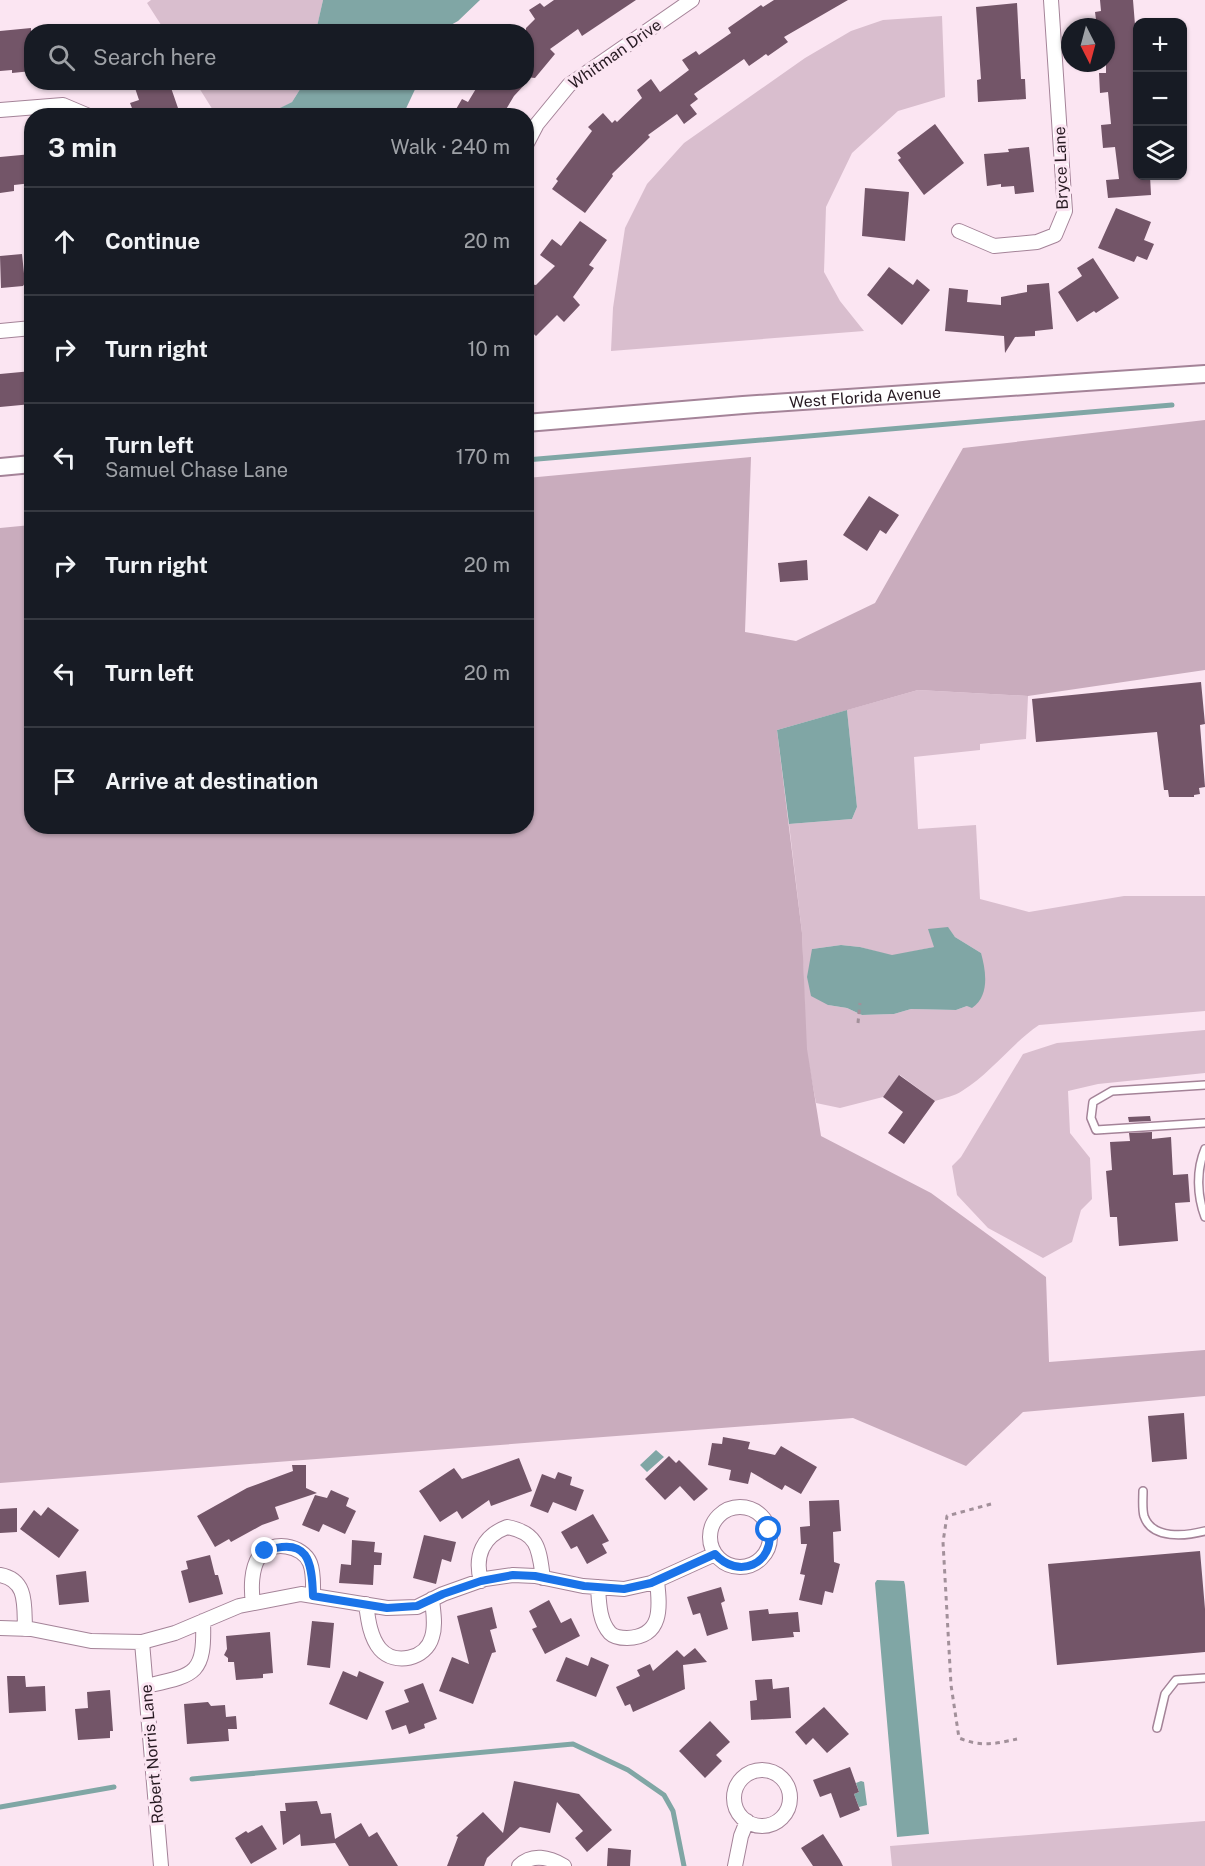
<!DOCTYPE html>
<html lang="en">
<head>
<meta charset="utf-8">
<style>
  :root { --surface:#171b24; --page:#242831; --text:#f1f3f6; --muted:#9ea1a6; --line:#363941 }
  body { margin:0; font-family:"Public Sans",sans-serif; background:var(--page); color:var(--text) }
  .controls { position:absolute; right:18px; top:18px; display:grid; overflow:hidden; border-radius:12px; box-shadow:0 2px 4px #0004 }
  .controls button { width:54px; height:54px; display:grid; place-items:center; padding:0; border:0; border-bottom:2px solid var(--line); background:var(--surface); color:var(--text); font:30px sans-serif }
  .compass { position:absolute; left:1061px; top:18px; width:54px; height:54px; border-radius:50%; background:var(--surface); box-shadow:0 2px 4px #0004; rotate:174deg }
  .stop { position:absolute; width:18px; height:18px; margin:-14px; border:4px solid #1a73e8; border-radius:50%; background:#fff }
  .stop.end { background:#1a73e8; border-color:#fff; box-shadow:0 2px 6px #0008 }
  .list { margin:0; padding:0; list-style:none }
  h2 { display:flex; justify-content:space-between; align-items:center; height:78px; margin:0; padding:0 24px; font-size:26px }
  h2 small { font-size:20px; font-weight:400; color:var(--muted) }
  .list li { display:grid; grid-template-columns:39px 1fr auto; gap:18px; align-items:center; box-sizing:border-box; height:108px; padding:0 24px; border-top:2px solid var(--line) }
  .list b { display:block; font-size:22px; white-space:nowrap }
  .list p { margin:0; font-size:20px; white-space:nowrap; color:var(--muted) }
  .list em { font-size:20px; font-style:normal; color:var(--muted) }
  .icon { flex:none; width:33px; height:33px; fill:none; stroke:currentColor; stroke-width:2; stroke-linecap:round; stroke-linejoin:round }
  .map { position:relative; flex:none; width:1205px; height:1866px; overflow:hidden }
  .search { position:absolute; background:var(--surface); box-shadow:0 2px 4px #0004; left:24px; top:24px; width:510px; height:66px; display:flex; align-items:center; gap:15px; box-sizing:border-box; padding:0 21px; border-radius:24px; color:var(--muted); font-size:22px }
  .panel { position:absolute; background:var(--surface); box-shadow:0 2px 4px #0004; left:24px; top:108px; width:510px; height:726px; border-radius:24px }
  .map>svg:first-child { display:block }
  .green { fill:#d9bece; fill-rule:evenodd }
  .forest { fill:#c9acbd }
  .water { fill:#80a6a5 }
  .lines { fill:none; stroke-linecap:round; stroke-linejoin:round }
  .stream { stroke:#80a6a5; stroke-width:5 }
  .building { fill:#735568 }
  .service-casing { stroke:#a48398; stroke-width:10 }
  .minor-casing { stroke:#a48398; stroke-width:16 }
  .tertiary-casing { stroke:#a48398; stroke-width:20 }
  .path { stroke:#a2909a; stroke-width:3; stroke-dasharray:4.5 4.5; stroke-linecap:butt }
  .service { stroke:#fff; stroke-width:7 }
  .minor { stroke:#fff; stroke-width:14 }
  .tertiary { stroke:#fff; stroke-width:16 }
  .route { stroke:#1a73e8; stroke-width:8 }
  .labels { text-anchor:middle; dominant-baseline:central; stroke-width:6; stroke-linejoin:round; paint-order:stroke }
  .street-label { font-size:16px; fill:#271a22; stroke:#fbe5f2 }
</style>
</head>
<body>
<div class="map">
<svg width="1205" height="1866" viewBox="0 0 1205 1866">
  <rect width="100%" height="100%" fill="#fbe5f2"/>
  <path class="green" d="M 151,0 L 323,0 L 316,32 L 165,31 L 147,3 Z
    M 942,16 L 945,97 L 898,111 L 852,153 L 826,207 L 824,272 L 840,301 L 864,331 L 611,351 L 613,308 L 625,228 L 647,184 L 684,143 L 805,58 L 851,31 L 883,20 Z
    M 196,83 L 304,83 L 292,102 L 266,116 L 216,115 Z
    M 918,690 L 1028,696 L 1026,739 L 980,744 L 980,750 L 914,757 L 918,829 L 976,825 L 980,899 L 1029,912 L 1124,896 L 1205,896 L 1205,1011 L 1039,1025 C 1011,1044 991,1073 962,1091 C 955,1096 944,1098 935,1101 L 900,1075 L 883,1097 L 840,1108 L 816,1103 L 806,1049 L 802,933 L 789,824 L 852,819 L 857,807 L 847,710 ZM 948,928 L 955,937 L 981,953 L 967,1006 L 956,1010 L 911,1009 L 894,1014 L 862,1015 L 847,1008 L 828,1005 L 812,949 L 841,945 L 860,947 L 892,956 L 934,947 Z
    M 1205,1030 L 1205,1073 L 1098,1084 L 1068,1091 L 1070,1133 L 1090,1158 L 1092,1199 L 1081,1210 L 1072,1242 L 1043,1258 L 988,1228 L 957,1195 L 952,1166 L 961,1157 L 1023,1054 L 1057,1043 Z
    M 1205,1821 L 1205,1866 L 892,1866 L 890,1846 Z"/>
  <path class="forest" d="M 1205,420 L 1205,670 L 1028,696 L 918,690 L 777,730 L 802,933 L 807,1049 L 821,1136 L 931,1193 L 1046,1277 L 1049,1362 L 1205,1350 L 1205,1396 L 1023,1412 L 966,1466 L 853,1418 L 0,1483 L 0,528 L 31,525 L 32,826 L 526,826 L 527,478 L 751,457 L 745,632 L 796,641 L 875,603 L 963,448 Z"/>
  <path class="water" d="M 323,0 L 480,0 L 458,21 L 440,31 L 316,31 Z
    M 304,83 L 304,82 L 418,83 L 403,115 L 266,115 L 292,102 Z
    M 847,710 L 857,807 L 852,819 L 789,824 L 777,730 Z
    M 948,927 L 955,937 L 981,953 C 986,971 990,996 972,1008 L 967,1006 L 956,1010 L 911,1009 L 894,1014 L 862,1015 L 847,1008 L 828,1005 L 811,996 L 807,977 L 812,949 L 841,945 L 860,947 L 892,955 L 934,947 L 928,929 Z
    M 656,1450 L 664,1457 L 647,1472 L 640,1465 Z
    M 877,1580 L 904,1581 L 905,1585 L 929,1834 L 897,1837 L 875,1583 Z
    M 861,1781 L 864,1782 L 867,1805 L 859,1807 L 854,1794 L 859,1792 L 856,1783 Z"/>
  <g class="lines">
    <path class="stream" d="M 526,460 L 1172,405
      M 192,1779 L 573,1744 L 628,1770 L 664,1795 L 673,1811 L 684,1866
      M 0,1807 L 114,1787"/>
  </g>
  <path class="building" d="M 554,0 L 636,0 L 582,36 L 578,29 L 550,49 L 555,54 L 535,78 L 526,77 L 526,28 L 535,19 L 529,10 L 540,3 L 544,7 Z
    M 774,0 L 848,0 L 784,37 L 788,42 L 768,56 L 766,54 L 749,66 L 744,59 L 694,94 L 698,99 L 690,105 L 697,114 L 684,124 L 677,114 L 648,135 L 650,137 L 612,174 L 613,176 L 585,213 L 552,189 L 558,181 L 556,179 L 592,131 L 588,127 L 603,113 L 612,123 L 615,120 L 617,122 L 642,98 L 637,90 L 651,79 L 660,92 L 689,70 L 682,60 L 696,51 L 699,55 L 731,33 L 728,28 L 761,5 L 763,7 Z
    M 1100,0 L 1133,0 L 1137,50 L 1137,176 L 1150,176 L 1151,195 L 1108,198 L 1106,180 L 1119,179 L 1115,147 L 1103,148 L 1101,125 L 1111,124 L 1108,92 L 1100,93 L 1099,73 L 1106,73 L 1106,27 L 1097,27 L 1095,12 L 1101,11 Z
    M 1017,3 L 1021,79 L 1025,79 L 1026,99 L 978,102 L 977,80 L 981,79 L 976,7 Z
    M 31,28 L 32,71 L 12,73 L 12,70 L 0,71 L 0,31 Z
    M 133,82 L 169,82 L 178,108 L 156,116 L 135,116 L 130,103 L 139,100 Z
    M 480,82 L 527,82 L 514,96 L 502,116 L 452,116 L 462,99 L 468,102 Z
    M 935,124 L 964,163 L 924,195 L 898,160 L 901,158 L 897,153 Z
    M 1029,147 L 1034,192 L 1015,194 L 1014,186 L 1001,187 L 1001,184 L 987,186 L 984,154 L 1009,152 L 1008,149 Z
    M 32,154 L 32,183 L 14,185 L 14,191 L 0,193 L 0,157 Z
    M 865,188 L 909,192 L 905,241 L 862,236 Z
    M 1116,208 L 1151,222 L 1144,240 L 1154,244 L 1147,260 L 1137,256 L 1134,262 L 1098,248 Z
    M 580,221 L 607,240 L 589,265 L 594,268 L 573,297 L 580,305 L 564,322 L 557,315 L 536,336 L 526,327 L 526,295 L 530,292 L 529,284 L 536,285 L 555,266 L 540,255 L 552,239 L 561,246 Z
    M 22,254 L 25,283 L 23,286 L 1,288 L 0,256 Z
    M 1093,258 L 1119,298 L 1096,313 L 1094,311 L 1077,322 L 1058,292 L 1082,276 L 1077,268 Z
    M 889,267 L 913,285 L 917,279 L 930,290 L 902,325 L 867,295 Z
    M 1049,283 L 1053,329 L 1035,331 L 1035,336 L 1015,337 L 1005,353 L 1004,336 L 945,331 L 949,288 L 968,290 L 967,302 L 1001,305 L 1001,297 L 1027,292 L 1027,285 Z
    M 32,371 L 32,404 L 0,407 L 0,374 Z
    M 869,496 L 899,515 L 886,534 L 880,530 L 867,551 L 843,535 Z
    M 807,560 L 808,580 L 780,582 L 778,563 Z
    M 1201,682 L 1205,724 L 1200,725 L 1205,787 L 1199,788 L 1200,794 L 1194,795 L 1194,797 L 1169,797 L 1168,790 L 1164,790 L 1157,732 L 1036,742 L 1032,699 Z
    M 899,1075 L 935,1101 L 904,1144 L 888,1133 L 903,1112 L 883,1097 Z
    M 1150,1116 L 1151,1121 L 1129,1122 L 1128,1117 Z
    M 1152,1132 L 1152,1139 L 1171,1137 L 1173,1175 L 1188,1174 L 1190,1202 L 1175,1203 L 1178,1241 L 1119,1246 L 1117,1217 L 1110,1217 L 1106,1171 L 1112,1170 L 1110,1142 L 1130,1141 L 1129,1133 Z
    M 1184,1413 L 1187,1459 L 1152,1462 L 1148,1416 Z
    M 723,1437 L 750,1442 L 748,1449 L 775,1455 L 781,1446 L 817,1467 L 801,1494 L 785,1485 L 782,1490 L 751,1472 L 748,1484 L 729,1480 L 731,1470 L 708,1465 L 712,1443 L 722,1444 Z
    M 669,1456 L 676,1463 L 679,1460 L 708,1489 L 694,1501 L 680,1486 L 665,1500 L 645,1479 Z
    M 519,1458 L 532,1491 L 491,1506 L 489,1500 L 462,1519 L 457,1511 L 440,1522 L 419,1491 L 454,1468 L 462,1479 Z
    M 292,1465 L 306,1465 L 306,1488 L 317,1493 L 275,1507 L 279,1519 L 262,1525 L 231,1542 L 229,1539 L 215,1547 L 197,1516 L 247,1488 L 293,1471 Z
    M 558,1472 L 572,1477 L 570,1485 L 584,1490 L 576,1511 L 553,1502 L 548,1513 L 530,1506 L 542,1474 L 555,1479 Z
    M 331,1490 L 349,1498 L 346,1506 L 356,1511 L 345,1534 L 323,1524 L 319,1532 L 302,1525 L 315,1495 L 327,1498 Z
    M 839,1500 L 841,1531 L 833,1532 L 834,1562 L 840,1564 L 833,1593 L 825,1591 L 822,1605 L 799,1600 L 805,1575 L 800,1574 L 807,1544 L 801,1544 L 800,1527 L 810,1526 L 809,1501 Z
    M 48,1507 L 79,1530 L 59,1558 L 20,1529 L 34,1510 L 41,1516 Z
    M 17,1508 L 17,1532 L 0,1533 L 0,1509 Z
    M 593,1514 L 609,1541 L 602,1544 L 607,1553 L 587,1564 L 577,1546 L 571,1549 L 561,1532 Z
    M 424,1535 L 456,1542 L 451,1562 L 442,1559 L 436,1584 L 413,1578 Z
    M 352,1540 L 375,1542 L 374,1552 L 382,1553 L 381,1565 L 374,1565 L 373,1585 L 339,1583 L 341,1564 L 351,1565 Z
    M 1200,1551 L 1205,1609 L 1205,1652 L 1057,1665 L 1048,1564 Z
    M 210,1555 L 215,1575 L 218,1575 L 223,1594 L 189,1603 L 181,1571 L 188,1569 L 186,1561 Z
    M 86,1571 L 89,1602 L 59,1605 L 56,1575 Z
    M 721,1587 L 725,1601 L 721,1603 L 728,1629 L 707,1636 L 700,1613 L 693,1615 L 687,1597 Z
    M 549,1600 L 561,1623 L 571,1618 L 580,1636 L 545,1654 L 532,1629 L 537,1627 L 529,1611 Z
    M 492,1607 L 497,1628 L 490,1630 L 496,1652 L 492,1653 L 473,1704 L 439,1691 L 452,1657 L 469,1664 L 457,1616 Z
    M 768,1609 L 769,1614 L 798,1612 L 800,1632 L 793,1632 L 794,1637 L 752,1641 L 749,1611 Z
    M 312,1621 L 334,1623 L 330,1668 L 307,1665 Z
    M 270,1632 L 273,1673 L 263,1674 L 263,1678 L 236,1680 L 234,1662 L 228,1662 L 228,1658 L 224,1655 L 227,1649 L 226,1636 Z
    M 695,1648 L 707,1662 L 683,1665 L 685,1689 L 633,1712 L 630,1704 L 625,1706 L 616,1687 L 640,1676 L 637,1670 L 650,1664 L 653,1671 L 677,1650 L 684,1657 Z
    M 566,1657 L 588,1666 L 591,1657 L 609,1665 L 596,1697 L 556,1681 Z
    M 343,1671 L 357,1677 L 359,1671 L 384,1682 L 367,1720 L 329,1704 Z
    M 7,1676 L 25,1676 L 26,1687 L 45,1686 L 46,1711 L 9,1713 Z
    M 772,1679 L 773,1689 L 789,1687 L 791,1718 L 751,1720 L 750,1701 L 757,1700 L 755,1680 Z
    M 423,1683 L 437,1719 L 424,1724 L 425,1728 L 409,1734 L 406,1725 L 392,1730 L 385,1711 L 409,1702 L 404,1690 Z
    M 110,1690 L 113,1731 L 110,1731 L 110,1738 L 78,1740 L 75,1709 L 88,1708 L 87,1692 Z
    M 208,1702 L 211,1706 L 225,1705 L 226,1717 L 236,1716 L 237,1729 L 228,1729 L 229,1741 L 187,1744 L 184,1704 Z
    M 824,1707 L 849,1734 L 827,1753 L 813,1738 L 806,1745 L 795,1732 Z
    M 710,1721 L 730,1742 L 716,1755 L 722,1761 L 705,1778 L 679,1751 Z
    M 850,1767 L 859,1792 L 854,1794 L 860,1810 L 840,1818 L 831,1793 L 820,1797 L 813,1780 Z
    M 514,1781 L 579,1794 L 612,1830 L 587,1852 L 575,1838 L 583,1831 L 557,1802 L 550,1833 L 520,1827 L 487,1858 L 484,1866 L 447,1866 L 458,1837 L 456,1836 L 483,1812 L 503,1833 Z
    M 317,1801 L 321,1814 L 331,1813 L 335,1839 L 361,1823 L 369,1837 L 377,1832 L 398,1866 L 349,1866 L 335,1843 L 301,1846 L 300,1834 L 283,1845 L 280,1811 L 286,1811 L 285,1803 Z
    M 262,1825 L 277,1849 L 251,1864 L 235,1838 L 246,1831 L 248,1833 Z
    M 823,1834 L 840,1860 L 843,1866 L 813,1866 L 801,1848 Z
    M 608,1848 L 631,1850 L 630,1866 L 607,1866 Z"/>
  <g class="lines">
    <g class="service-casing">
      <path id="service" d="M 1205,1085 L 1112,1091 L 1093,1102 L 1091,1118 L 1096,1130 L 1205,1123
        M 1205,1149 C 1196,1170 1197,1196 1205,1217
        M 1143,1491 C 1143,1499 1142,1509 1144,1516 C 1152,1540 1186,1536 1205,1531
        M 1157,1728 L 1165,1694 L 1176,1680 L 1205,1678"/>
    </g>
    <g class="minor-casing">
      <path id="minor" d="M 0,110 L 63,105 L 89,116
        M 526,145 L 537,124 L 569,85 L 692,0
        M 959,231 L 994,246 L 1037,242 L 1055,235 L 1065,211 L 1051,0
        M 0,331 L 32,328
        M710 1537a30 30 0 1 1 60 0a30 30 0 1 1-60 0Z
        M 0,1575 C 28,1580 24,1606 25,1629
        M 481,1581 C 474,1556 483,1536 507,1527 C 539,1533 539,1550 543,1578
        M 598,1587 C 599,1602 599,1621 610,1633 C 614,1637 621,1638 627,1638 C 663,1637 660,1607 657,1581
        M 253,1603 C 251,1589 251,1569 259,1557 C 271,1539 303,1545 310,1563 C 314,1573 313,1586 313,1596
        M 366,1604 C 368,1619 370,1637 380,1649 C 395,1666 426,1659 432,1637 C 436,1625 433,1611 432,1599
        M 0,1628 L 31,1629 L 91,1641 L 142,1642 L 175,1633 L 239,1606 L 301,1594 L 387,1608 L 417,1607 L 443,1594 L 485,1579 L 513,1575 L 535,1576 L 583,1586 L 624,1589 L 651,1583 L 715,1554
        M 142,1642 L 161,1866
        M 146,1686 C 195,1675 205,1675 203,1621
        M734 1798a28 28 0 1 1 56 0a28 28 0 1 1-56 0Z
        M 519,1866 C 532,1853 549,1857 564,1866
        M 735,1866 L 741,1836 L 747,1821"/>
    </g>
    <g class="tertiary-casing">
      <g id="tertiary">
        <path id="s1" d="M 526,423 L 743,405 L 1205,374"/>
        <path d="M 0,467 L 32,464"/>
      </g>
    </g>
    <path class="path" d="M 858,1023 L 860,1003
      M 991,1504 L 947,1516 L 943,1542 L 951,1685 L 959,1738 C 981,1747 994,1744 1017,1739"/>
    <use href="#service" class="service"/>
    <use href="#minor" class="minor"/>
    <use href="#tertiary" class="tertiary"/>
  </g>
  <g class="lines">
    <path class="route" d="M 265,1551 C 308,1536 312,1561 313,1596 L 387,1608 L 417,1606 L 443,1594 L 481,1581 L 513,1575 L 535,1576 L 584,1586 L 624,1589 L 651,1583 L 715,1554 C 738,1580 775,1564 769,1530"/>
  </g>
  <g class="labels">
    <g class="street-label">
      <text transform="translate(615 54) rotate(-35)">Whitman Drive</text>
      <text transform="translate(1061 168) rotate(-92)">Bryce Lane</text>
      <text stroke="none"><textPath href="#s1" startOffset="340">West Florida Avenue</textPath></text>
      <text transform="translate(152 1754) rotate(-95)">Robert Norris Lane</text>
    </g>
  </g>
</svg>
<div class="controls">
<button>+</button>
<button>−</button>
<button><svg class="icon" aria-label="layers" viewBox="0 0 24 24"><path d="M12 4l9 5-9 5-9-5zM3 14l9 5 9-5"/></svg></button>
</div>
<svg class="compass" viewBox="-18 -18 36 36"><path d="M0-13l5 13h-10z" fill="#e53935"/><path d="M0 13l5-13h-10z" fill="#9ea1a6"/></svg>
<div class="stop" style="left:769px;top:1530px"></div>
<div class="stop end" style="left:265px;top:1551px"></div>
<div class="search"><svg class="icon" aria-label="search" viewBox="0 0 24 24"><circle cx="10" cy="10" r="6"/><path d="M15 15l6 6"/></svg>Search here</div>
<section class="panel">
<h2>3 min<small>Walk · 240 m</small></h2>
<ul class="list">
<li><svg class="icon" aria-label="ahead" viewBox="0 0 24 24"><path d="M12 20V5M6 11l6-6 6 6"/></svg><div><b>Continue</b></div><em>20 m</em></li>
<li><svg class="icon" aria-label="right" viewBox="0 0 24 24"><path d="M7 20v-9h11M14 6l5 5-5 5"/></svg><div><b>Turn right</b></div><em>10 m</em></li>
<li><svg class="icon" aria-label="left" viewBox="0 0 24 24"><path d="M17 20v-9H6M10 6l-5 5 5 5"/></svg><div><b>Turn left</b><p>Samuel Chase Lane</p></div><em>170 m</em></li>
<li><svg class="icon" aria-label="right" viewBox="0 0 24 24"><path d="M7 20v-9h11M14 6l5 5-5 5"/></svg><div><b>Turn right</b></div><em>20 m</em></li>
<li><svg class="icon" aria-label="left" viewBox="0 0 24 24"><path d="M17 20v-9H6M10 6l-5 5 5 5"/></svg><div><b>Turn left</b></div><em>20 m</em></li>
<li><svg class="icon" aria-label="arrive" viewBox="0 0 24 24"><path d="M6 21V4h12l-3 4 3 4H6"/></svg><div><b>Arrive at destination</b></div></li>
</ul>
</section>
</div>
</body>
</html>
